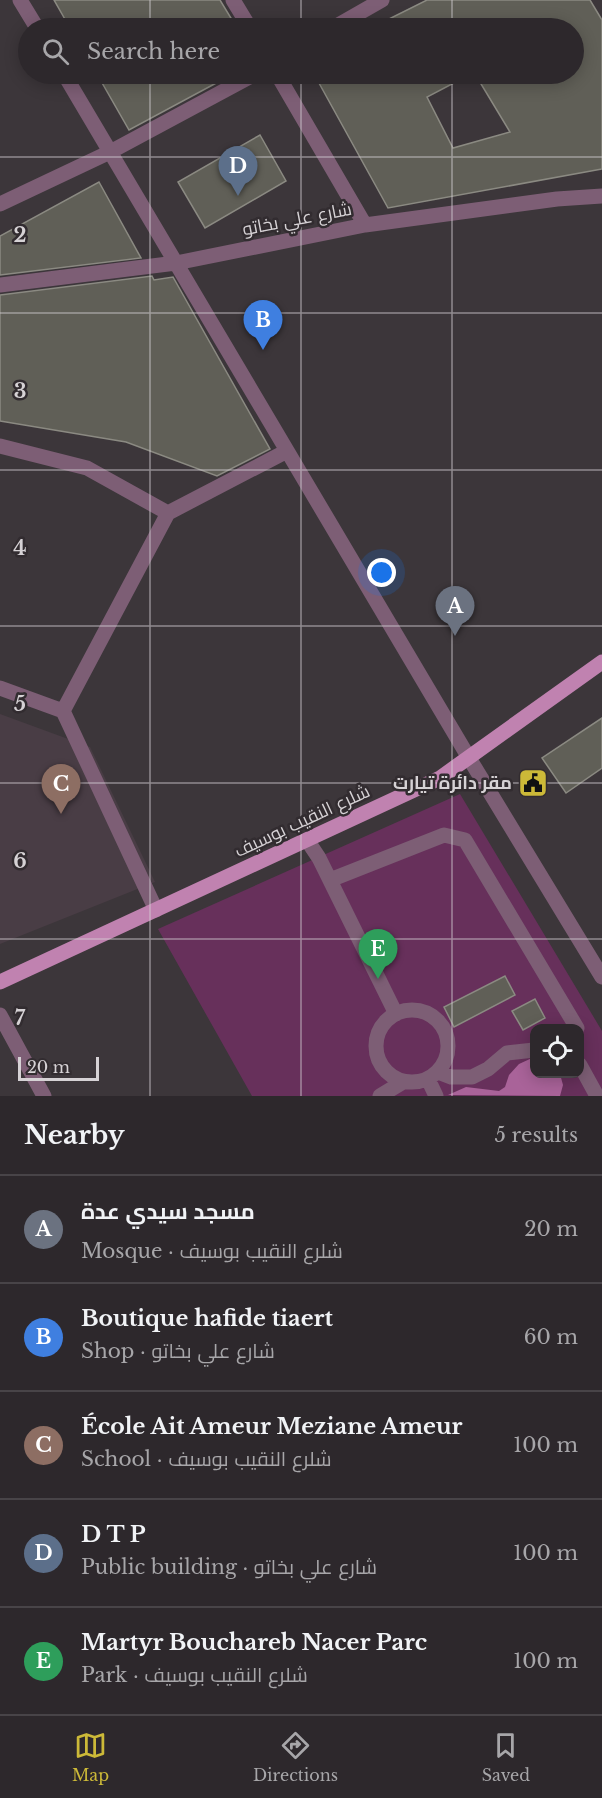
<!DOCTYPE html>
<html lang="en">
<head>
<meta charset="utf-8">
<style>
  :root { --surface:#2d282c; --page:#393438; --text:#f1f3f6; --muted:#a7a6a9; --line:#484448; --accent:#ccb938 }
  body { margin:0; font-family:"Libre Baskerville",Cairo,serif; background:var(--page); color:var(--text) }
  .controls { position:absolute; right:18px; bottom:18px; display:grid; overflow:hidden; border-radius:12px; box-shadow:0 3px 15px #0003 }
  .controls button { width:54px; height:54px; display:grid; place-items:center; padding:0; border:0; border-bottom:2px solid var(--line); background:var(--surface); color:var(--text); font:30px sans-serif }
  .scale { position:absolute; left:18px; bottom:15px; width:81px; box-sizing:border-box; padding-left:6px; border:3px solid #d6d2d5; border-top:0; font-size:16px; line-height:21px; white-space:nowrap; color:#d6d2d5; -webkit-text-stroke:4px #322c30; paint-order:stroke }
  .you { position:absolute; left:382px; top:573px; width:21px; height:21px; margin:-15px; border:4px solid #fff; border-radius:50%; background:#1a73e8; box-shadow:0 0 0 9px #1a73e833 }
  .badge { display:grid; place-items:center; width:39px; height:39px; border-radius:50%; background:var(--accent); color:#fff; font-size:20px; font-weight:700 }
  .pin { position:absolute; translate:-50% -50px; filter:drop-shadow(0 2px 3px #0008) }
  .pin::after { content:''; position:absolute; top:32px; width:21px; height:18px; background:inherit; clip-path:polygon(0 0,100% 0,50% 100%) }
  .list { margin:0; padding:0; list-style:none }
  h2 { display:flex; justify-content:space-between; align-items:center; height:78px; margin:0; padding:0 24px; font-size:26px }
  h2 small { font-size:20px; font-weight:400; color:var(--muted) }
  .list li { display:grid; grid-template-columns:39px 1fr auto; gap:18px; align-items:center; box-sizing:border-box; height:108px; padding:0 24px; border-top:2px solid var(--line) }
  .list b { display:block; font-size:22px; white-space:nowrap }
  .list p { margin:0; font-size:20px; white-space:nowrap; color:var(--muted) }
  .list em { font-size:20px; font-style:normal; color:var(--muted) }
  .icon { flex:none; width:33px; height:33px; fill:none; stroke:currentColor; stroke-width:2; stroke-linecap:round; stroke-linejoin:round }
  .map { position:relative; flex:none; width:602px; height:1096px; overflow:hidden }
  .search { position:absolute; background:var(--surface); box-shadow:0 3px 15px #0003; left:18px; right:18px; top:18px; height:66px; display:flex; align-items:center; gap:15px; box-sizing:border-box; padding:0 21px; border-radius:33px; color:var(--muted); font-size:22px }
  .sheet { height:618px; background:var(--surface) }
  nav { display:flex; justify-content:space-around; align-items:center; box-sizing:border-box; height:84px; border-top:2px solid var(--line); background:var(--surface); font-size:16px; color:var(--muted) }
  nav a { display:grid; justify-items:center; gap:3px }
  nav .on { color:var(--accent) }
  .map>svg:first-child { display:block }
  .built { fill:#493d45 }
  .green { fill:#67305b; fill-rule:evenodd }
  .water { fill:#a96399 }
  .building { fill:#605f57; stroke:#8b8a82; stroke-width:1.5 }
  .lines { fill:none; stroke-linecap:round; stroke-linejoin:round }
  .minor { stroke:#7d5e75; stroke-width:15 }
  .major { stroke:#c082b0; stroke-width:15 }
  .grid { fill:none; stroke:#d6d2d5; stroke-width:1.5; stroke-opacity:0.55 }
  .labels { text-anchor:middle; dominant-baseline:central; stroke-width:5; stroke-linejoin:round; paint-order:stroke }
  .street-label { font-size:18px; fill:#d6d2d5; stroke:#322c30 }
  .poi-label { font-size:18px; font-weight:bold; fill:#d6d2d5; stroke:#322c30; text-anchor:end }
  .grid-label { font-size:20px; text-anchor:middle; font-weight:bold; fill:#d6d2d5; stroke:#322c30; stroke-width:5; stroke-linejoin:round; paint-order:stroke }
</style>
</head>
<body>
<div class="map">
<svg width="602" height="1096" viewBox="0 0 602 1096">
  <rect width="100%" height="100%" fill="#3c363a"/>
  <path class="built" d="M 0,714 L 90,747 L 155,882 L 0,944 Z"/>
  <path class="green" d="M 460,794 L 602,1031 L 602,1096 L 252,1096 L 158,929 ZM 534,1028 L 580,1028 L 580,1074 L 534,1074 Z"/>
  <path class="water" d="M 532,1058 L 534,1059 L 534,1074 L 560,1074 L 563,1085 L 560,1096 L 448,1095 L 466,1087 L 499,1091 L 505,1087 L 509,1075 L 519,1064 Z"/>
  <path class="building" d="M 54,0 L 220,0 L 237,28 L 70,28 Z
    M 427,0 L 590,0 L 602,20 L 602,169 L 388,208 L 314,74 L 471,74 L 427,97 L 453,148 L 510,132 L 475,74 L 573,74 L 573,28 L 371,28 Z
    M 97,74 L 233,74 L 129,130 Z
    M 260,135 L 286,181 L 205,228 L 178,182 Z
    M 99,182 L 141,258 L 0,275 L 0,236 Z
    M 152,276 L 154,280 L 173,277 L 270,449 L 217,476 L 126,442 L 0,421 L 0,295 Z
    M 602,718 L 602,768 L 566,793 L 542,758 Z
    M 505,976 L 515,995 L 454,1027 L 444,1007 Z
    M 535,999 L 545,1018 L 523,1030 L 512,1011 Z"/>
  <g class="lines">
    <path class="minor" d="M 20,0 L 37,28
      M 233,0 L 250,28
      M 333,28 L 382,0
      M 64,74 L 469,758 L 602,977
      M 277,74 L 365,225
      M 0,204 L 110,152 L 255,74
      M 0,285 L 176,263 L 365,225 L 557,199 L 602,196
      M 0,446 L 87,468 L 168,513 L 63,711 L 0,688
      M 168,513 L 287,451
      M 63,711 L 156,910
      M 307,840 L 319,858 L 396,1014
      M 330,880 L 444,835 L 465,840 L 577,1028
      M376 1046a36 36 0 1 1 72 0a36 36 0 1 1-72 0Z
      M 0,1015 L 44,1096
      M 580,1065 L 597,1096
      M 438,1072 L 451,1077 L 472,1077 L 488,1069 L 507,1053 L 534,1050
      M 428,1079 L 436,1096
      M 380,1096 L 403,1082"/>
    <path class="major" d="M 0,982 L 440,778 L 602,662"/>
  </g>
  <path class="grid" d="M 150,0 L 150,28M 301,0 L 301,28M 452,0 L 452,28M 150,74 L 150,1096M 301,74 L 301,1096M 452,74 L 452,1096M 0,157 L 602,157M 0,313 L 602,313M 0,470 L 602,470M 0,626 L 602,626M 0,783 L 602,783M 0,939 L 602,939"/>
  <defs>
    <g id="civic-square" transform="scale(1.5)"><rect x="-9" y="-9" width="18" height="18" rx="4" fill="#ccb938" stroke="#322c30"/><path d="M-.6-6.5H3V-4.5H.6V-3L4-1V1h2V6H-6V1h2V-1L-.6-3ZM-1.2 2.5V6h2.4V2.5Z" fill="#111"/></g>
  </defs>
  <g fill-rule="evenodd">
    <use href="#civic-square" x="533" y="783"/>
  </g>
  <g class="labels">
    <g class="street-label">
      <text transform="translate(297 219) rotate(-11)">شارع علي بخاتو</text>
      <text transform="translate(302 821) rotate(-25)">شلرع النقيب بوسيف</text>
    </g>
    <g class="poi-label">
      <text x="512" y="783">مقر دائرة تيارت</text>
    </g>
  </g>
  <g class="grid-label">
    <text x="20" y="242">2</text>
    <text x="20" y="398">3</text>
    <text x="20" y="555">4</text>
    <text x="20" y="711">5</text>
    <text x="20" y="868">6</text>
    <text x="20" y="1025">7</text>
  </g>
</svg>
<div class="controls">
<button><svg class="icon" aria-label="locate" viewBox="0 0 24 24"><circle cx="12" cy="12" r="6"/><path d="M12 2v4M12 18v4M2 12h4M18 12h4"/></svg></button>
</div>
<div class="scale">20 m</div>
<div class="you"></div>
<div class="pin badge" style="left:455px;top:636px;background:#6b7280">A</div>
<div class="pin badge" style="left:263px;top:350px;background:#3f7fe0">B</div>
<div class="pin badge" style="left:61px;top:814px;background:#8d6e63">C</div>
<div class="pin badge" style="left:238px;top:196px;background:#5c6f8a">D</div>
<div class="pin badge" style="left:378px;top:979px;background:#2e9e5b">E</div>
<div class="search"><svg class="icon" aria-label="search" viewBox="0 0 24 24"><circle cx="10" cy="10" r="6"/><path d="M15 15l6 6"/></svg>Search here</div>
</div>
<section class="sheet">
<h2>Nearby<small>5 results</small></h2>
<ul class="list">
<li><span class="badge" style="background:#6b7280">A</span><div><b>مسجد سيدي عدة</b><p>Mosque · شلرع النقيب بوسيف</p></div><em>20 m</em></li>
<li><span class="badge" style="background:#3f7fe0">B</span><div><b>Boutique hafide tiaert</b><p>Shop · شارع علي بخاتو</p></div><em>60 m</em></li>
<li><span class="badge" style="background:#8d6e63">C</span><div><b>École Ait Ameur Meziane Ameur</b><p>School · شلرع النقيب بوسيف</p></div><em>100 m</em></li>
<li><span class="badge" style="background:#5c6f8a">D</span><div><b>D T P</b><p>Public building · شارع علي بخاتو</p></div><em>100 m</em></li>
<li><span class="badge" style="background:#2e9e5b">E</span><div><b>Martyr Bouchareb Nacer Parc</b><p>Park · شلرع النقيب بوسيف</p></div><em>100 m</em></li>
</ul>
</section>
<nav>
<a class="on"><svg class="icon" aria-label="map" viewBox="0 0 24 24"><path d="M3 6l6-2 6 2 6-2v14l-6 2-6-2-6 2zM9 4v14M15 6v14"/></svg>Map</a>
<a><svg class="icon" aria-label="directions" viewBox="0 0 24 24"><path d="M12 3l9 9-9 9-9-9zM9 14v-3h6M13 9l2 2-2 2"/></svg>Directions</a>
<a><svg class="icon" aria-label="saved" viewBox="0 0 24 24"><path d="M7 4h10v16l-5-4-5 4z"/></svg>Saved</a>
</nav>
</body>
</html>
